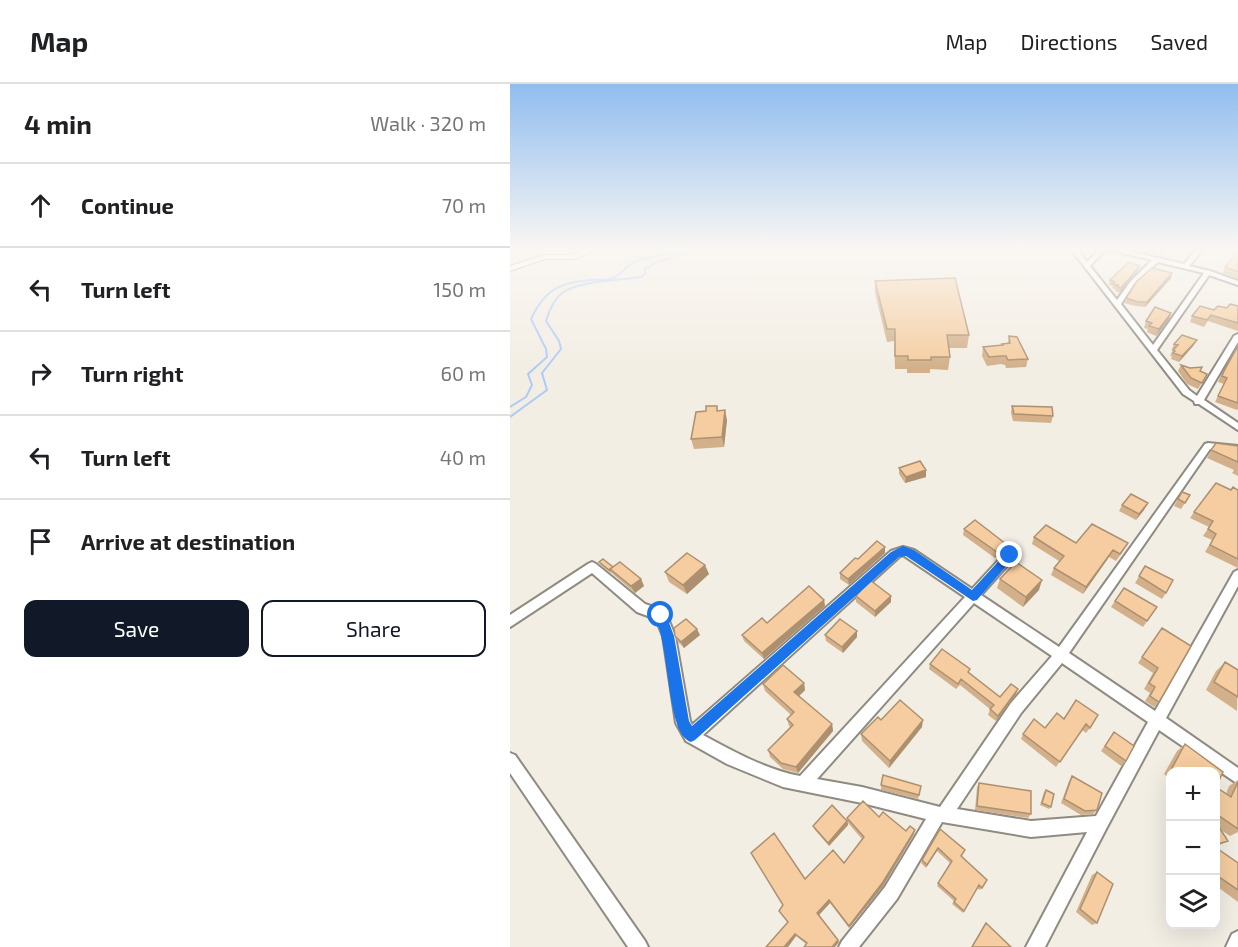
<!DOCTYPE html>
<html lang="en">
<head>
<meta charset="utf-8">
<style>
  :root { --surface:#fff; --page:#f6f6f6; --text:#202124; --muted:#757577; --line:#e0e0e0; --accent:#111827 }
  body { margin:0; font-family:"Exo 2",sans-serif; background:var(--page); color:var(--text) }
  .controls { position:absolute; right:18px; bottom:18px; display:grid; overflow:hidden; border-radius:12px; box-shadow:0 6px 24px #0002 }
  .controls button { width:54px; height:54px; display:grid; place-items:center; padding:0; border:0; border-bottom:2px solid var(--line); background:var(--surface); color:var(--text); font:30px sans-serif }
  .stop { position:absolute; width:18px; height:18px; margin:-14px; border:4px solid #1a73e8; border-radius:50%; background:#fff }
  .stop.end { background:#1a73e8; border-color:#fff; box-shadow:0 2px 6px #0008 }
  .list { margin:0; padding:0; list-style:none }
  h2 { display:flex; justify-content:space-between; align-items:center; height:78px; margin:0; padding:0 24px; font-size:26px }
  h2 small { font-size:20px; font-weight:400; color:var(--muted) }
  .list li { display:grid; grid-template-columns:39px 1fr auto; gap:18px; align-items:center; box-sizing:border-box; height:84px; padding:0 24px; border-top:2px solid var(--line) }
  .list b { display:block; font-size:22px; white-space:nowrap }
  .list em { font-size:20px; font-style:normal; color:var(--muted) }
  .actions { display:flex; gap:12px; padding:18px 24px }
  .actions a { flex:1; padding:14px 0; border:2px solid var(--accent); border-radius:12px; text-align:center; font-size:21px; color:var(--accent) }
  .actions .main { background:var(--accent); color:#fff }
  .icon { flex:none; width:33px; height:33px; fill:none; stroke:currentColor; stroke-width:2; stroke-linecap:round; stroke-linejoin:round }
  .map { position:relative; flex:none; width:728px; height:863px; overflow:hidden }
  header { display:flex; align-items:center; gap:36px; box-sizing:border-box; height:84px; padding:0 30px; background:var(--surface); border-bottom:2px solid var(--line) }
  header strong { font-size:28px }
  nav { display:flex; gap:33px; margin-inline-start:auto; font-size:21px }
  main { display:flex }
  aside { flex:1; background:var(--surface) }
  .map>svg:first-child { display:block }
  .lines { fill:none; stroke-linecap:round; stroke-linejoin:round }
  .stream { stroke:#accaf9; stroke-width:2 }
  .minor-casing { stroke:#8f8b82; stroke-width:4 }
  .tertiary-casing { stroke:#8f8b82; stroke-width:2 }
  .minor { fill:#fff; fill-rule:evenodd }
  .tertiary { fill:#fff; fill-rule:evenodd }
  .wall { fill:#d3b08a }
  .shaded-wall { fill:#ac9070 }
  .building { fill:#f5cda0; stroke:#ac9070; stroke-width:1.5 }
  .route { fill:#1a73e8 }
</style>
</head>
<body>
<header>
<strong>Map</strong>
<nav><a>Map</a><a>Directions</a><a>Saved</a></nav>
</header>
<main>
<aside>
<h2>4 min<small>Walk · 320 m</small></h2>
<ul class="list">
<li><svg class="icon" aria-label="ahead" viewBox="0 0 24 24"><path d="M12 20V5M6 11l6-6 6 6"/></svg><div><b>Continue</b></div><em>70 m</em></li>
<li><svg class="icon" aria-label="left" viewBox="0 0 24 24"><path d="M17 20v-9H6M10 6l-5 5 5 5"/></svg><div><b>Turn left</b></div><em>150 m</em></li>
<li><svg class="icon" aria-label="right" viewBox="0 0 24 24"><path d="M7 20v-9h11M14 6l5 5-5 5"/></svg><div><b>Turn right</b></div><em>60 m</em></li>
<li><svg class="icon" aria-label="left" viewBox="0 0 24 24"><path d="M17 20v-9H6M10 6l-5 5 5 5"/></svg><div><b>Turn left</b></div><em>40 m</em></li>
<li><svg class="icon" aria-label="arrive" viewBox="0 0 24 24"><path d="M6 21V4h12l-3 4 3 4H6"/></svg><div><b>Arrive at destination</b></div></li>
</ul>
<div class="actions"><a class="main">Save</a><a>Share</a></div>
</aside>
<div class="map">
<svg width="728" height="863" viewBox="0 0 728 863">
  <rect width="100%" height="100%" fill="#f3eee4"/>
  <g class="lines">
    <path class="stream" d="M 0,323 L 16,313 L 22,301 L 18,290 L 37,273 L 36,265 L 21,235 C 34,207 48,199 79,196 C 86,195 97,197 103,194 C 111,191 117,181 126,177 C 144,170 156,174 175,164
      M 0,333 L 37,306 L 32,289 L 51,265 L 49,257 L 36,237 C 39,227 44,215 52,209 C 68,197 111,196 131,193 L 135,190 L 135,185 L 147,178 L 193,164"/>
    <g class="minor-casing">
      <path id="minor" d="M 560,164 L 566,164 L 577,178 L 591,164 L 605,164 L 674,180 L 688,164 L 694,164 L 679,182 L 700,187 L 728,197 L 728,201 L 699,191 L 647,266 L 679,306 L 687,312 L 724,252 L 728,250 L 728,258 L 694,316 L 728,339 L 728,346 L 689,320 L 685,320 L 684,317 L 673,310 ZM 596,165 L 642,176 L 620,198 L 607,216 L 580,182 ZM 648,178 L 694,189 L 643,261 L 611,220 L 624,200 Z
        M 698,359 L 728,362 L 728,368 L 700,365 L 559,569 L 645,627 L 724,488 L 728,486 L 728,502 L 656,634 L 728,684 L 728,700 L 649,646 L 596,745 L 535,863 L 516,863 L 577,748 L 521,753 L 432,738 L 387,815 L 349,863 L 329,863 L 332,857 L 375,803 L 416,735 L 352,719 L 273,703 L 217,680 L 176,657 L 166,639 L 153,552 L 146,535 L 127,528 L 82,489 L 0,543 L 0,531 L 78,480 L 82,478 L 86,480 L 135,520 L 155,527 L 165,552 L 180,637 L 182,641 L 381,467 L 393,463 L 404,466 L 462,505 L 496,468 L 504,468 L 506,471 L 504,474 L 471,511 L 549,563 L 695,360 ZM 393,471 L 455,513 L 290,692 C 255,685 224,668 193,651 L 389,473 ZM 464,519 L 542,572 L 501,619 L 430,723 L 352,703 L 307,695 ZM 552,579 L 638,638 L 586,732 L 521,737 L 447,725 L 511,629 Z
        M 0,669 L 5,671 L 135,857 L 138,863 L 118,863 L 0,689 Z
        M 728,847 L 728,863 L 716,863 L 722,850 Z"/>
    </g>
    <g class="tertiary-casing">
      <path id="tertiary" d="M 80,164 L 91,164 L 64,175 L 35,175 L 0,187 L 0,182 L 34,171 L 60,171 Z"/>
    </g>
    <use href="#minor" class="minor"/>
    <use href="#tertiary" class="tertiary"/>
  </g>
  <path class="wall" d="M 615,164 L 686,164 L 679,171 L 656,165 L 650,172 Z
    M 711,164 L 728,164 L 728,195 L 713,189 L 715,183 L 727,168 Z
    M 628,186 L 610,209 L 605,207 L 605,205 L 602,204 L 603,202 L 599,201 L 600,196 Z
    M 662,189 L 661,194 L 635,223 L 626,222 L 614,219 L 616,214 Z
    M 365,197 L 459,251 L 457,264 L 439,264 L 440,273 L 438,286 L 420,285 L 420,289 L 397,289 L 397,285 L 385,285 L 384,257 L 377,258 L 365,209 Z
    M 728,222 L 728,247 L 698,237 L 694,243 L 680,238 L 682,232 L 704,226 Z
    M 661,229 L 659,235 L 646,252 L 637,248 L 638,245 L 634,244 L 636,237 Z
    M 499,252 L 518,275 L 516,283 L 496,284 L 495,281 L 491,280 L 477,282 L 472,272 L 473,263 L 491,262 L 492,260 L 498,259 Z
    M 664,260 L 684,261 L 669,278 L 661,275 L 662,272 L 660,272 L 663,266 L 662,265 Z
    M 728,262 L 728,325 L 727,326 L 705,318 L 714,300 L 708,298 L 710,293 Z
    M 671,281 L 697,290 L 688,305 L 677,300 L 668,287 Z
    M 502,322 L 543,332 L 541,339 L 503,337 L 501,329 Z
    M 208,327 L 217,336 L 214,363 L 184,365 L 181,355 Z
    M 706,359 L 728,362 L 728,392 L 722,389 L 724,386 L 697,374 Z
    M 389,384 L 416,393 L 395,399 L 389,390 Z
    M 721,406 L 728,406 L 728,484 L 695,468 L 702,456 L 693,452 L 699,443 L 680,434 L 684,428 Z
    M 680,411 L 671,425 L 664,422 L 668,415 Z
    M 612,421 L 634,426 L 626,436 L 609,427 Z
    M 454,445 L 495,466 L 485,474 L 453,451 Z
    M 524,453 L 566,459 L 614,466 L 606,477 L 599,473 L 573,510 L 541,491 L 544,484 L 549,477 L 522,460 Z
    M 375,463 L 375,469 L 339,501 L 330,495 L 330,489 L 348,475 Z
    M 89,478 L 103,483 L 131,495 L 134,502 L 125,509 L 104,491 L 102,489 L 101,489 L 91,481 Z
    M 635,482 L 656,509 L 652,515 L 625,499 Z
    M 155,488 L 199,490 L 177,510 L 159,498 Z
    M 490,495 L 529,506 L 513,523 L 487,504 Z
    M 352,503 L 381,512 L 381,518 L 365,533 L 346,518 L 346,512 L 352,506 Z
    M 314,516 L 315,522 L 254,575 L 234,557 L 232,551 L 257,539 Z
    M 605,517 L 647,523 L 633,543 L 601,523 Z
    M 652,544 L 649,618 L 644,623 L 635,617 L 640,609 L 634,605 L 643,589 L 628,579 Z
    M 190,551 L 174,564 L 168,558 L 165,552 Z
    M 315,551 L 347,553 L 333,569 L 316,557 Z
    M 715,578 L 728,586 L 727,627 L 696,606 L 706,587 Z
    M 420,580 L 459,589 L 490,613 L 508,605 L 506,610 L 486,637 L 478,631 L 480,625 L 450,601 L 446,605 L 419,585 Z
    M 294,599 L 295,606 L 289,612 L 322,640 L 323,647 L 288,689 L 273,685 L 260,673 L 258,666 L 280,643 L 279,642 L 277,635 L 281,631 L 255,607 L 253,600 Z
    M 566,616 L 580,644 L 576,649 L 572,646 L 546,683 L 511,655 L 513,650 L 535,644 L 554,635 Z
    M 412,643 L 379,684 L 352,657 L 351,650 Z
    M 604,648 L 616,677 L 611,682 L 591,667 Z
    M 675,660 L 713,688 L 706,703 L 716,710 L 719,702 L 728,696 L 728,748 L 720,752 L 711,746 L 718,757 L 705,763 L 705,687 L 660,687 L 660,695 L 654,690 L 667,667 Z
    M 562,692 L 587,726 L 583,730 L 571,731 L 551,719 L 559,697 Z
    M 469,699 L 521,730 L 518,734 L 465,726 L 467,703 Z
    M 371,701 L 409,711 L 408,715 L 371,706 Z
    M 536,706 L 541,723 L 539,725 L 530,721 L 534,708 Z
    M 369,733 L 404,750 L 373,802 L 339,844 L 320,819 L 309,831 L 329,858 L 296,860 L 286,852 L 278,863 L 256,863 L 278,838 L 295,795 L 334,779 L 352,755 L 338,739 L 338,741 L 319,762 L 305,746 L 303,742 L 337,737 L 337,734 Z
    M 430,745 L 452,772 L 477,796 L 470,806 L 467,804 L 453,829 L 442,820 L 444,817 L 427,802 L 440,779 L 427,767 L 416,784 L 411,779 Z
    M 705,763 L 728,779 L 728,818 L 705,801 Z
    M 587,788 L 587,839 L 582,841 L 566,828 L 582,791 Z
    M 476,839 L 501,863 L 461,863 L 473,843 Z"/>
  <path class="shaded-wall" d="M 655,164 L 657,164 L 650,172 L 653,167 Z
    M 683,164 L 686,164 L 679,171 L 681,166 Z
    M 630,182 L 628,186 L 610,209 L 611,204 Z
    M 662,189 L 661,194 L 635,223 L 637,218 Z
    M 661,229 L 659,235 L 646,252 L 649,245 Z
    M 687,256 L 684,261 L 669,278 L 672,272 Z
    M 215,326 L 217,336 L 214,363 L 212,353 Z
    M 416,386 L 416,393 L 395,399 L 396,393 Z
    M 638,419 L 634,426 L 626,436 L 629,430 Z
    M 496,460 L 495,466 L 485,474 L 487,468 Z
    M 375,463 L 375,469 L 339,501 L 338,495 Z
    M 603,466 L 599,473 L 573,510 L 576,503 Z
    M 195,481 L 199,490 L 177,510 L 173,501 Z
    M 131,495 L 134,502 L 125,509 L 121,502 Z
    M 532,496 L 529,506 L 513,523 L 516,513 Z
    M 381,512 L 381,518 L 365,533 L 365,527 Z
    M 314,516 L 315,522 L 254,575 L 252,569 Z
    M 187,545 L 190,551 L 174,564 L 171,558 Z
    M 347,547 L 347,553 L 333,569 L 332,563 Z
    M 294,599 L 295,606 L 286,615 L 284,608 Z
    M 508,605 L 506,610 L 486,637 L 488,632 Z
    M 413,636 L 412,643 L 379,684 L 380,677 Z
    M 322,640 L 323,647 L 288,689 L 286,683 Z
    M 337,737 L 338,741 L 319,762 L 318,759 Z
    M 405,746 L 404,750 L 373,802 L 339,844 L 339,842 Z
    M 319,816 L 320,819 L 309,831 L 307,829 Z
    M 285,850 L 286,852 L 278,863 L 274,863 Z
    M 328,856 L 329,858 L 325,863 L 322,863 Z"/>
  <path class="building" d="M 641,164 L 655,164 L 653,167 Z
    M 728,166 L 728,188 L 715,183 Z
    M 619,178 L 630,182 L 611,204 L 606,202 L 608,201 L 603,200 L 605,198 L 600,196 Z
    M 642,184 L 662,189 L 637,218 L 628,218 L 616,214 L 627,197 Z
    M 445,194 L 459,251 L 437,251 L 440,273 L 421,273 L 421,276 L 398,276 L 398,272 L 385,272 L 385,245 L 377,245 L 365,197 Z
    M 720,220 L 728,222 L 728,239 L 701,231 L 697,236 L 682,232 L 690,222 L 704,226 L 708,222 L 717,224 Z
    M 645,223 L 661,229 L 649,245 L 639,242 L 642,239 L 636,237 Z
    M 672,251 L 687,256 L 672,272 L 663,269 L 665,267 L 663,266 L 668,261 L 664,260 Z
    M 499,252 L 507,253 L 518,275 L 498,276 L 496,272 L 492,272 L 479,273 L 473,263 L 493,261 L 492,260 L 500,259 Z
    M 728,262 L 728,319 L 708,312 L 717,294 L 712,292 L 714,287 Z
    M 671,281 L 680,284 L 692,283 L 690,287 L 697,290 L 692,299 L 681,294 Z
    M 196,322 L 207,322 L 207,327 L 215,326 L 212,353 L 181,355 L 186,328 L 196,327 Z
    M 502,322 L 542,323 L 543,332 L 504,330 Z
    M 706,359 L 728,362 L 728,378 L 701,366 Z
    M 410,377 L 416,386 L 396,393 L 389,384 Z
    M 706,399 L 721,406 L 723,403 L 728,406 L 728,475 L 700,461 L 706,450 L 698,445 L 703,437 L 684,428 Z
    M 672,408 L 680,411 L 675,419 L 668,415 Z
    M 621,410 L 638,419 L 629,430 L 612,421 Z
    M 465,436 L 496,460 L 487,468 L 454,445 Z
    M 582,440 L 618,459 L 610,470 L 603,466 L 576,503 L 544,484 L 554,472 L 524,453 L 536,441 L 566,459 Z
    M 367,457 L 375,463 L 338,495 L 330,489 L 345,474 L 348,475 Z
    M 177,469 L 195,481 L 173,501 L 155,488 Z
    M 93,475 L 103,483 L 99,486 L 89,478 Z
    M 110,478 L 131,495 L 121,502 L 100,485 Z
    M 506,478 L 532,496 L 516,513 L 490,495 Z
    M 635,482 L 663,496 L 656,509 L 629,492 Z
    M 360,496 L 381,512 L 365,527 L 346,512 L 353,504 L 352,503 Z
    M 299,502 L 314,516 L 252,569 L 232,551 L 252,534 L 257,539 Z
    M 614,504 L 647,523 L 637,537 L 605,517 Z
    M 176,535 L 187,545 L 171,558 L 165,552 L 164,544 Z
    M 330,535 L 347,547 L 332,563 L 315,551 Z
    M 652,544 L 681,562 L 649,618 L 640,612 L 645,603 L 639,599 L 648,584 L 632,573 Z
    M 432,565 L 460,585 L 458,588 L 490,613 L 501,600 L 508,605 L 488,632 L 480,625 L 484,621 L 451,595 L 448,600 L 420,580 Z
    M 715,578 L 728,586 L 728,613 L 704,598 Z
    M 273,581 L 294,599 L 284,608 L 322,640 L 286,683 L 271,679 L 258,666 L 283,641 L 277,635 L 284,628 L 253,600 Z
    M 390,616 L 413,636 L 380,677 L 351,650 L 368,633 L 371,636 Z
    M 566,616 L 588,631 L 580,644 L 576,640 L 550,678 L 513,650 L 524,635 L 535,644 L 547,629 L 554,635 Z
    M 604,648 L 624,662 L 616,677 L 595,662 Z
    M 675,660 L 713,688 L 706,703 L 721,713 L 728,698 L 728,745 L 705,729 L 706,715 L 705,715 L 705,687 L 668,687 L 662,684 Z
    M 373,691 L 411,702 L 409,711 L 371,701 Z
    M 562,692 L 592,709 L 587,726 L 575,727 L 554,715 Z
    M 469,699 L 521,707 L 521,730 L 467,722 Z
    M 536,706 L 544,710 L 541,723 L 532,719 Z
    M 353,717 L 369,733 L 373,728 L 396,747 L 400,742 L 405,746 L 373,798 L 339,842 L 319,816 L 307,829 L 328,856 L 322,863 L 294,863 L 297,859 L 285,850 L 274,863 L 256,863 L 278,838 L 269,827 L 273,821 L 241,769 L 264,749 L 295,795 L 323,766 L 334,779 L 354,753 L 337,734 Z
    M 322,721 L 337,737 L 318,759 L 303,742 Z
    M 705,737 L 718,757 L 705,761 Z
    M 430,745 L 455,766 L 451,772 L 477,796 L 472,804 L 469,801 L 454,827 L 444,818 L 446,815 L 428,799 L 442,777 L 428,764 L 417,781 L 412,776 Z
    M 705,763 L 728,779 L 728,806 L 705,790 Z
    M 587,788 L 603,800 L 587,839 L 570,825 Z
    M 476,839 L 501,863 L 462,863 Z"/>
  <linearGradient id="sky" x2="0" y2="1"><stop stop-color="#90bdef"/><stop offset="0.58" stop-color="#faf7f3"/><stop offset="1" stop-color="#faf7f3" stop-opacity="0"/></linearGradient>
  <rect width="728" height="285" fill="url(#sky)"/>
  <path class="route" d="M 393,462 L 404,466 L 462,506 L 497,468 L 500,467 L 506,471 L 467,516 L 463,517 L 396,472 L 389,473 L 185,656 L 181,658 C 174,656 169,647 167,640 C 156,605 158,567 145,531 L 147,528 L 155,528 L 164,552 L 179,637 L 182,642 L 381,468 Z"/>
</svg>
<div class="controls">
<button>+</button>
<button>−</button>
<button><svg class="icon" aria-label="layers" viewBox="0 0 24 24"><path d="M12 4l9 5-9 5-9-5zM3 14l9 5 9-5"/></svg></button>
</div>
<div class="stop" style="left:151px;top:531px"></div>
<div class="stop end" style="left:500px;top:471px"></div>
</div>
</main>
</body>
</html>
